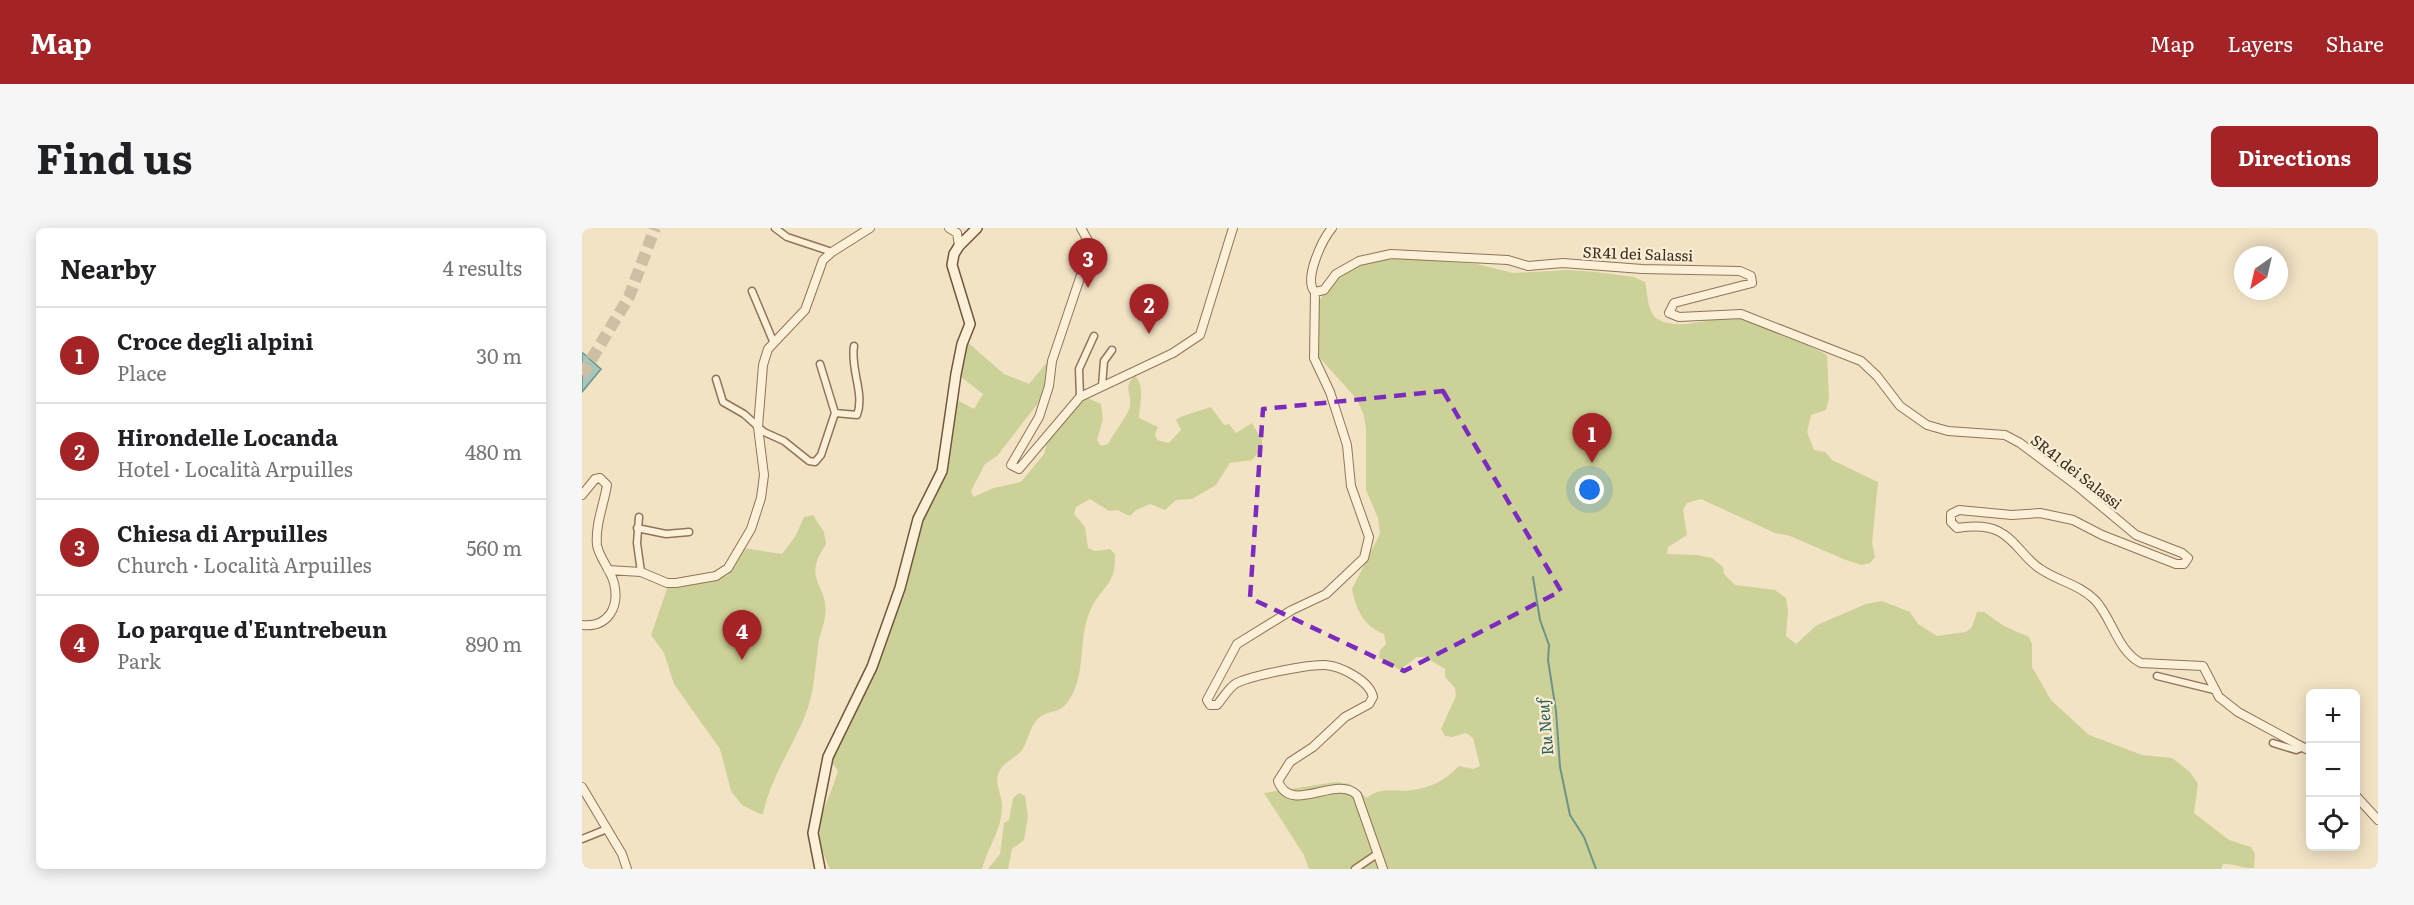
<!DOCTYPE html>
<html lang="en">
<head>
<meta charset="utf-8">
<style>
  :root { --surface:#fff; --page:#f6f6f6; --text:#202124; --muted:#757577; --line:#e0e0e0; --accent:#a32327 }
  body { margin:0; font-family:Literata,serif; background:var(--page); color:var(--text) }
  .controls { position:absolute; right:18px; bottom:18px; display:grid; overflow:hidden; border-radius:9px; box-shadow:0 3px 15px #0003 }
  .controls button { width:54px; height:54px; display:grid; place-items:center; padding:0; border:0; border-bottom:2px solid var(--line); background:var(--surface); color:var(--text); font:30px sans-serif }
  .compass { position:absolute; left:1652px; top:18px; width:54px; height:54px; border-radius:50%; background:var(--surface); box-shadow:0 3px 15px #0003; rotate:214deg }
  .you { position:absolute; left:1008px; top:262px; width:21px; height:21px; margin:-15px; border:4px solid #fff; border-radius:50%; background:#1a73e8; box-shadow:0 0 0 9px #1a73e833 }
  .badge { display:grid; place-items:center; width:39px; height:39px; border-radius:50%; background:var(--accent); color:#fff; font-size:20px; font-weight:700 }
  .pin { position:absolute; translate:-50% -50px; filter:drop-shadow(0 2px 3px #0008) }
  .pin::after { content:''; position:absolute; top:32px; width:21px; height:18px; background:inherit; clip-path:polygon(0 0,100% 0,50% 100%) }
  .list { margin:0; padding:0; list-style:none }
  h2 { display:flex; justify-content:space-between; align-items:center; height:78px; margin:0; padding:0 24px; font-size:26px }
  h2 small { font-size:20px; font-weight:400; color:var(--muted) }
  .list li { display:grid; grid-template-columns:39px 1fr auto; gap:18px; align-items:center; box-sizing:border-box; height:96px; padding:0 24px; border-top:2px solid var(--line) }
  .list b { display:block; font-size:22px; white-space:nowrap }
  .list p { margin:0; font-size:20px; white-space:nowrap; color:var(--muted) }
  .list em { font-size:20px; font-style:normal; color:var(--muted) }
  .icon { flex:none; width:33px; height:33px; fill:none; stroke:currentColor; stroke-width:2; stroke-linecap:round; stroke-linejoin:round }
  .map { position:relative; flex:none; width:1796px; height:641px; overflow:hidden; border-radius:9px }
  header { display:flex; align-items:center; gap:36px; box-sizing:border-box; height:84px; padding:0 30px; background:var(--accent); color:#fff }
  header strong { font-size:28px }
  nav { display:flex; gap:33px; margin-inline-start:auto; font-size:21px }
  .intro { display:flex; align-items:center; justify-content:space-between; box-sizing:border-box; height:144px; padding:0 36px }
  h1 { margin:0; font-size:42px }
  .button { padding:15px 27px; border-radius:9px; background:var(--accent); color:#fff; font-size:21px; font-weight:700 }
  main { display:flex; gap:36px; padding:0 36px }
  aside { flex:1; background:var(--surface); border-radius:9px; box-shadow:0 3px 15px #0003 }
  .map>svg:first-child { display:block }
  .green { fill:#ccd197 }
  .water { fill:#a7c5bb; stroke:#6c948a; stroke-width:1.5 }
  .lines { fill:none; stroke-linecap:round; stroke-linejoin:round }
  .stream { stroke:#6c948a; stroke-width:2 }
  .motorway-tunnel { stroke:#cebfa4; stroke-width:12; stroke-dasharray:12 6; stroke-linecap:butt }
  .minor-casing { stroke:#8f7459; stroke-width:9 }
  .tertiary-casing { stroke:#8f7459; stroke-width:10 }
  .secondary-casing { stroke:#71553c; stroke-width:12 }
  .minor { stroke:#fcf0d9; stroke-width:6 }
  .tertiary { stroke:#fcf0d9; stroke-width:8 }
  .secondary { stroke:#fcf0d9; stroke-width:9 }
  .marked { fill:none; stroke:#7b2cbf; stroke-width:4.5; stroke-dasharray:12 8; stroke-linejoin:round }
  .labels { text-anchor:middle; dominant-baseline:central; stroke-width:4.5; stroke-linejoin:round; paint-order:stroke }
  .street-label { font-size:15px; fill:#3e2d1e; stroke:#f9eed5 }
  .water-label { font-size:16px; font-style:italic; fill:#2c5f5a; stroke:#f9eed5 }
</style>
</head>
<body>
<header>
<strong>Map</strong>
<nav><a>Map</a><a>Layers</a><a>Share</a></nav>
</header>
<div class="intro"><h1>Find us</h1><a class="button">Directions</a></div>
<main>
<aside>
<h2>Nearby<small>4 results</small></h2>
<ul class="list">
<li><span class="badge">1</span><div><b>Croce degli alpini</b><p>Place</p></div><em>30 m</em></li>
<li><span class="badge">2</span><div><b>Hirondelle Locanda</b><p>Hotel · Località Arpuilles</p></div><em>480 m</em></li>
<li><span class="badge">3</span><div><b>Chiesa di Arpuilles</b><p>Church · Località Arpuilles</p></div><em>560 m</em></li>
<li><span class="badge">4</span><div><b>Lo parque d'Euntrebeun</b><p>Park</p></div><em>890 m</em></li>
</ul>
</aside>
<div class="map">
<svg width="1796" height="641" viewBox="0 0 1796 641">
  <rect width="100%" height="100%" fill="#f2e3c5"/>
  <path class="green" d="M 817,30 L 895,36 L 931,45 L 986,42 L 1014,44 L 1052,49 L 1063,54 C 1066,66 1065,86 1077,92 C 1100,103 1126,89 1150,90 C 1182,92 1216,112 1245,127 L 1247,171 L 1244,182 L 1229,187 L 1225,204 L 1232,222 L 1243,224 L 1250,232 L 1296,254 L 1290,315 L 1293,329 L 1288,335 L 1280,337 L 1264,332 L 1208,308 L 1193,305 L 1119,271 L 1105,275 L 1101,282 L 1105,307 L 1086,319 L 1085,326 L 1115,327 L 1130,330 L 1141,339 L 1142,346 L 1153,357 L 1193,362 L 1204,370 L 1206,383 L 1204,408 L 1214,416 L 1235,397 L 1284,376 L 1300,373 L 1328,384 L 1336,396 L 1355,408 L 1384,404 L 1390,399 L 1395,384 L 1402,384 L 1422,398 L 1447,409 L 1450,416 L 1450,439 L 1469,472 L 1507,507 L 1560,527 L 1590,530 L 1608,544 L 1616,556 L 1612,585 L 1647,612 L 1669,619 L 1673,626 L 1672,640 C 1661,641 1652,635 1641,636 L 1639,641 L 727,641 L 722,627 L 682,565 L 754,554 L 768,556 L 785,570 C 798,558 816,565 831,562 C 851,559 863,552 877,538 L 891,541 L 898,538 L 891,510 L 884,505 L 870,509 L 863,508 L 859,501 L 874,468 L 873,460 L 863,449 L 863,441 L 843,429 L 835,429 L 818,442 L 797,430 L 798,422 L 804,416 L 802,406 C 781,398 774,381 770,361 L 798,306 L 796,290 L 784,262 L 784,200 L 781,185 L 774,170 L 735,127 L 735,75 L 758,47 L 783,35 Z
    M 384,113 L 422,146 L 447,156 L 467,132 L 461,168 L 457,174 L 415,228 L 403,236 L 389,263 L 391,269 L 412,260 L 439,254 L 462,226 L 466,211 L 497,175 L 505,170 L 519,176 L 521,191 L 515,212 L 519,218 L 526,216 C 531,206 546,188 548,178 C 550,165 540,159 553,148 C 564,159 557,176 557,190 L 576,199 L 573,206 L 575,212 L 587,215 L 599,202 L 594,192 L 598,189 L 629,179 L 642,197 L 647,196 L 654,205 L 670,195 L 680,212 L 680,220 L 670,232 L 648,235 L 634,257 L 610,271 L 594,272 L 583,282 L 568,276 L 554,282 L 548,288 L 535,282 L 527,283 L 508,271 L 494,279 L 492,286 L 503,299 L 506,320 L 513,323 L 528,321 L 533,326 C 534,359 519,358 508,383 C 495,412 506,449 484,476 C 477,485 470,482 461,487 C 448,494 447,512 440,522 C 433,531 422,533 417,544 C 412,554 419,565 420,576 C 421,600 406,619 400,641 L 248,641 C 226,597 244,583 256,543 L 252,537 L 248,535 L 275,477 L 340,287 L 352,267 L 373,171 L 392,181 L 401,166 L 378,148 Z
    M 231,287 L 242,304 L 244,316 C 218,354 248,355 243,389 C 242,396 239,404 237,411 C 233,437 233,464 223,488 C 210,520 188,551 181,586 L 178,586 L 160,577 L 149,563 L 138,521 L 92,456 L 82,425 L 69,407 L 86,358 L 145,348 L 161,320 L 200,326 L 213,309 L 222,289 Z
    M 437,565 L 443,568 L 446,589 L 442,612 L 430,621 L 426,641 L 406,641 L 418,626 L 422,595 L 427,592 L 431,570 Z"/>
  <path class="water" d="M 1,125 L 19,141 L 0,164 L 0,126 Z"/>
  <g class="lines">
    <path class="stream" d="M 951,349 L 958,392 L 967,417 L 966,432 L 974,483 L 978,539 L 988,587 L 1002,609 L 1014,641"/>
    <path class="motorway-tunnel" d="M 0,147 L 47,69 L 73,0"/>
    <g class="minor-casing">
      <path id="minor" d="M 193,0 L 205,9 L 250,24
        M 170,63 L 191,113
        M 238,136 L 253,185
        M 134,151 L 141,174 L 162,186 L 182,204 L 202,213 L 227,233 L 233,234 L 239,227 L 253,185 L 275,187 C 283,166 268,141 272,118
        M 520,158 L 522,133 L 530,122
        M 498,169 L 497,141 L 512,108
        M 57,289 L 55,315 L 59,344
        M 55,300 L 84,306 L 107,304
        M 1575,448 L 1632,462
        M 1691,515 L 1714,522 L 1722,519
        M 0,611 L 25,601
        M 773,641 L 795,626"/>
    </g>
    <g class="tertiary-casing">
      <path id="tertiary" d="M 367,0 L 375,5 L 377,18
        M 499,0 L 510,20 L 502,38 L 470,133 L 467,158 L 457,189 L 429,237 L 437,241 L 498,169 L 591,125 L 618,107 L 651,0
        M 750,0 C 740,12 721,52 733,64 L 742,62 L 754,46 L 777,33 L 809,26 L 926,32 L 946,38 L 981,35 L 1060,41 L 1158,43 L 1169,48 L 1170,55 L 1092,75 L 1087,85 L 1097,89 L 1159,86 L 1279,133 L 1295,148 L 1318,178 L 1345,197 L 1366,203 L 1423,207 L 1438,215 L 1494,257 L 1554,307 L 1600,325 L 1606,330 L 1602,336 L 1594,336 L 1520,307 L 1491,292 L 1458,285 L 1430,287 L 1377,282 L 1369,286 L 1369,294 L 1375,300 C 1388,298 1404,297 1416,303 C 1433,311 1442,330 1457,340 C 1475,353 1497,356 1513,372 C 1530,390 1536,424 1559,435 L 1621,438 L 1637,469 L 1656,484 L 1728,523
        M 733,64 L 732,130 L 748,164 L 765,217 L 769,258 L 787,309 L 782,330 L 744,366 L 710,382 L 655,416 L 625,472 L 628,477 L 635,477 C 641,470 646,461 653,456 C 667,448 727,436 743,437 C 759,438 788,453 791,469 L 787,476 L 763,489 L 731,519 L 708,534 L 696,553 C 709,588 754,546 775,567 L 801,641
        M 0,267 L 13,251 L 18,250 L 25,257 C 22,276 13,297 15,317 C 17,330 29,342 32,355 C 38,380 25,400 0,397
        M 26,342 L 59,344 L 85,355 L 94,355 L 134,348 L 146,340 L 169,301 L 179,270 L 182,247 L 176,199 L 181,137 L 186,121 L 223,82 L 241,32 L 250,24 L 288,0
        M 0,559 L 40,626 L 45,641
        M 1774,568 L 1796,592"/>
    </g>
    <g class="secondary-casing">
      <path id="secondary" d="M 238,641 L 231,605 L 246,529 L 290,439 L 318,360 L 336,291 L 360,243 L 374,146 L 380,116 L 388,96 L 370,37 L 372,26 L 377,18 L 395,0"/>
    </g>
    <use href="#minor" class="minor"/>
    <use href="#tertiary" class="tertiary"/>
    <use href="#secondary" class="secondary"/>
  </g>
  <path class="marked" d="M 861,163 L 979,363 L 822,443 L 668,370 L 681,181 Z"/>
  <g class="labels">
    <g class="street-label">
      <text transform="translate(1056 25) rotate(2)">SR41 dei Salassi</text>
      <text transform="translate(1495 243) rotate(38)">SR41 dei Salassi</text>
    </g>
    <g class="water-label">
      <text transform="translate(962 499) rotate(-95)">Ru Neuf</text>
    </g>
  </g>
</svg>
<div class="controls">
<button>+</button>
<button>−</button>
<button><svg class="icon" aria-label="locate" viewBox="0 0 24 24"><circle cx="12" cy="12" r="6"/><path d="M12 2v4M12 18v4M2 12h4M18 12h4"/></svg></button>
</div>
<svg class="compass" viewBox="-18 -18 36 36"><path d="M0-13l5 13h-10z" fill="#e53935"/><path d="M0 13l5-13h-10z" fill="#757577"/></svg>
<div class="you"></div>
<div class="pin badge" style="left:1010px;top:235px">1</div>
<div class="pin badge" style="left:567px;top:106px">2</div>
<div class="pin badge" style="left:506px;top:60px">3</div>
<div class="pin badge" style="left:160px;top:432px">4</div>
</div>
</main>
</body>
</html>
